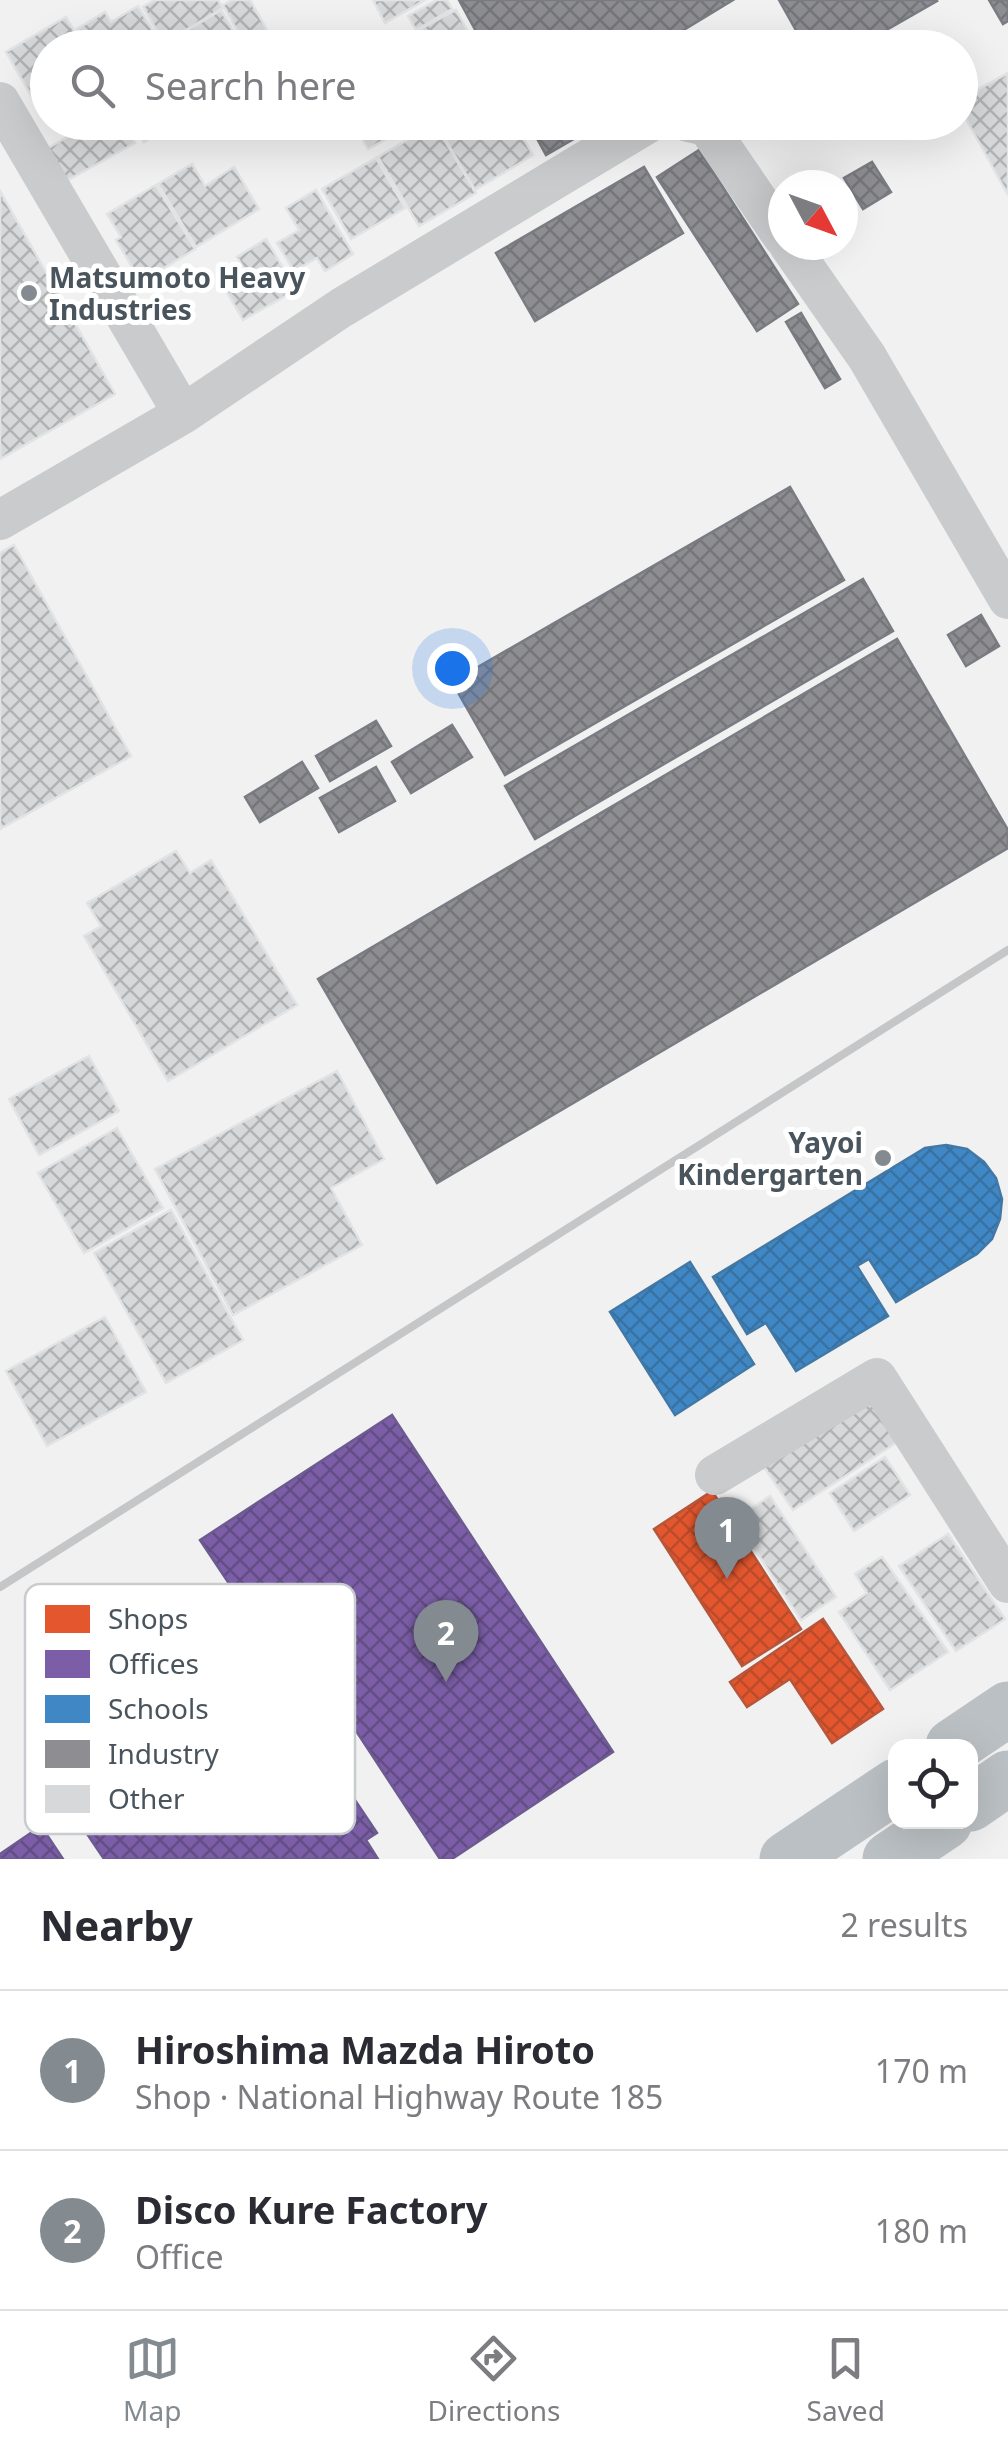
<!DOCTYPE html>
<html lang="en">
<head>
<meta charset="utf-8">
<style>
  :root { --surface:#fff; --page:#f7f7f7; --text:#2b2b33; --muted:#7c7c81; --line:#e1e1e2; --accent:#848b90 }
  body { margin:0; font-family:"Noto Sans",sans-serif; background:var(--page); color:var(--text) }
  .controls { position:absolute; right:30px; bottom:30px; display:grid; overflow:hidden; border-radius:20px; box-shadow:0 10px 40px #0002 }
  .controls button { width:90px; height:90px; display:grid; place-items:center; padding:0; border:0; border-bottom:2px solid var(--line); background:var(--surface); color:var(--text); font:50px sans-serif }
  .compass { position:absolute; left:768px; top:170px; width:90px; height:90px; border-radius:50%; background:var(--surface); box-shadow:0 10px 40px #0002; rotate:131deg }
  .you { position:absolute; left:452px; top:668px; width:35px; height:35px; margin:-25px; border:8px solid #fff; border-radius:50%; background:#1a73e8; box-shadow:0 0 0 15px #1a73e833 }
  .badge { display:grid; place-items:center; width:65px; height:65px; border-radius:50%; background:var(--accent); color:#fff; font-size:32px; font-weight:700 }
  .pin { position:absolute; translate:-50% -82px; filter:drop-shadow(0 2px 5px #0008) }
  .pin::after { content:''; position:absolute; top:52px; width:35px; height:30px; background:inherit; clip-path:polygon(0 0,100% 0,50% 100%) }
  .list { margin:0; padding:0; list-style:none }
  h2 { display:flex; justify-content:space-between; align-items:center; height:130px; margin:0; padding:0 40px; font-size:42px }
  h2 small { font-size:32px; font-weight:400; color:var(--muted) }
  .list li { display:grid; grid-template-columns:65px 1fr auto; gap:30px; align-items:center; box-sizing:border-box; height:160px; padding:0 40px; border-top:2px solid var(--line) }
  .list b { display:block; font-size:38px; white-space:nowrap }
  .list p { margin:0; font-size:32px; white-space:nowrap; color:var(--muted) }
  .list em { font-size:32px; font-style:normal; color:var(--muted) }
  .icon { flex:none; width:55px; height:55px; fill:none; stroke:currentColor; stroke-width:2; stroke-linecap:round; stroke-linejoin:round }
  .map { position:relative; flex:none; width:1008px; height:1859px; overflow:hidden }
  .search { position:absolute; background:var(--surface); box-shadow:0 10px 40px #0002; left:30px; right:30px; top:30px; height:110px; display:flex; align-items:center; gap:25px; box-sizing:border-box; padding:0 35px; border-radius:55px; color:var(--muted); font-size:38px }
  .sheet { height:450px; background:var(--surface) }
  nav { display:flex; justify-content:space-around; align-items:center; box-sizing:border-box; height:140px; border-top:2px solid var(--line); background:var(--surface); font-size:28px; color:var(--muted) }
  nav a { display:grid; justify-items:center; gap:5px }
  nav .on { color:var(--accent) }
  .map>svg:first-child { display:block }
  .shops { fill:url(#shops-cross-hatch); stroke:#b6563c; stroke-width:2.5 }
  .offices { fill:url(#offices-cross-hatch); stroke:#6c5b90; stroke-width:2.5 }
  .schools { fill:url(#schools-cross-hatch); stroke:#4278a6; stroke-width:2.5 }
  .industry { fill:url(#industry-cross-hatch); stroke:#797c82; stroke-width:2.5 }
  .building { fill:url(#building-cross-hatch); stroke:#e2e3e4; stroke-width:2.5 }
  .lines { fill:none; stroke-linecap:round; stroke-linejoin:round }
  .street { stroke:#c9cbcc; stroke-width:40 }
  .highway { stroke:#bbc0c4; stroke-width:55 }
  .rail { stroke:#c5c6c7; stroke-width:8 }
  .poi-dot { fill:#848b90; stroke:#fff; stroke-width:4 }
  .labels { text-anchor:middle; dominant-baseline:central; stroke-width:10; stroke-linejoin:round; paint-order:stroke }
  .poi-label { font-size:28px; font-weight:bold; fill:#49545c; stroke:#fff; text-anchor:start }
  .key { fill:#fff; stroke:#c8ccce; stroke-width:2.5 }
  .key-label { font-size:28px; fill:#49545c }
</style>
</head>
<body>
<div class="map">
<svg width="1008" height="1859" viewBox="0 0 1008 1859">
  <defs>
    <pattern id="shops-cross-hatch" width="8" height="8" patternUnits="userSpaceOnUse" patternTransform="scale(2.5)"><rect width="8" height="8" fill="#e4572e"/><path d="M0 0l8 8M0 8l8-8" fill="none" stroke="#bb4b2a"/></pattern>
    <pattern id="offices-cross-hatch" width="8" height="8" patternUnits="userSpaceOnUse" patternTransform="scale(2.5)"><rect width="8" height="8" fill="#7b5ea7"/><path d="M0 0l8 8M0 8l8-8" fill="none" stroke="#624d84"/></pattern>
    <pattern id="schools-cross-hatch" width="8" height="8" patternUnits="userSpaceOnUse" patternTransform="scale(2.5)"><rect width="8" height="8" fill="#3f88c5"/><path d="M0 0l8 8M0 8l8-8" fill="none" stroke="#3772a3"/></pattern>
    <pattern id="industry-cross-hatch" width="8" height="8" patternUnits="userSpaceOnUse" patternTransform="scale(2.5)"><rect width="8" height="8" fill="#8d8d92"/><path d="M0 0l8 8M0 8l8-8" fill="none" stroke="#75767a"/></pattern>
    <pattern id="building-cross-hatch" width="8" height="8" patternUnits="userSpaceOnUse" patternTransform="scale(2.5)"><rect width="8" height="8" fill="#d7d8d9"/><path d="M0 0l8 8M0 8l8-8" fill="none" stroke="#b0b2b3"/></pattern>
  </defs>
  <rect width="100%" height="100%" fill="#f1f1f1"/>
  <path class="shops" d="M 712,1491 L 801,1629 L 742,1666 L 654,1529 Z
    M 823,1619 L 883,1709 L 832,1743 L 790,1679 L 747,1707 L 730,1682 Z"/>
  <path class="offices" d="M 392,1415 L 613,1752 L 452,1859 L 440,1859 L 269,1598 L 248,1612 L 200,1540 Z
    M 274,1679 L 377,1833 L 366,1840 L 378,1859 L 104,1859 L 73,1813 Z
    M 41,1826 L 63,1859 L 0,1859 L 0,1854 Z"/>
  <path class="schools" d="M 946,1145 L 967,1149 L 984,1162 L 996,1178 L 1002,1199 L 1000,1219 L 992,1239 L 977,1254 L 896,1302 L 869,1259 L 857,1266 L 888,1316 L 796,1371 L 766,1323 L 747,1334 L 713,1277 L 925,1148 Z
    M 690,1262 L 754,1364 L 675,1415 L 610,1312 Z"/>
  <path class="industry" d="M 459,0 L 733,0 L 654,48 L 485,48 Z
    M 779,0 L 936,0 L 937,1 L 855,48 L 806,48 Z
    M 989,0 L 1008,0 L 1008,21 L 1003,24 Z
    M 528,122 L 603,122 L 546,155 Z
    M 699,150 L 798,304 L 757,331 L 657,177 Z
    M 872,162 L 891,192 L 863,209 L 844,178 Z
    M 644,167 L 683,233 L 535,321 L 496,253 Z
    M 801,313 L 840,379 L 825,388 L 786,322 Z
    M 790,487 L 844,580 L 505,775 L 452,682 Z
    M 863,579 L 893,631 L 535,839 L 505,786 Z
    M 981,615 L 999,646 L 966,666 L 948,635 Z
    M 897,639 L 1008,830 L 1008,848 L 437,1183 L 318,979 Z
    M 376,721 L 391,746 L 330,781 L 316,756 Z
    M 452,725 L 472,757 L 411,793 L 392,762 Z
    M 302,762 L 318,788 L 260,822 L 245,797 Z
    M 376,767 L 395,801 L 339,832 L 320,798 Z"/>
  <path class="building" d="M 154,0 L 218,0 L 223,8 L 164,43 L 143,7 Z
    M 232,0 L 250,0 L 271,37 L 280,32 L 289,48 L 247,48 L 223,5 Z
    M 373,0 L 425,0 L 385,23 Z
    M 437,0 L 447,0 L 452,9 L 416,30 L 408,16 Z
    M 138,6 L 161,44 L 154,48 L 88,48 L 77,29 L 105,12 L 111,22 Z
    M 221,10 L 243,48 L 163,48 L 162,46 Z
    M 456,10 L 477,48 L 424,48 L 415,32 Z
    M 66,17 L 84,48 L 48,48 L 48,113 L 43,116 L 6,52 Z
    M 1008,73 L 1008,195 L 960,108 L 960,99 Z
    M 94,122 L 124,122 L 135,143 L 66,181 L 48,148 Z
    M 133,122 L 177,122 L 144,142 Z
    M 353,122 L 391,122 L 397,133 L 368,149 Z
    M 435,122 L 514,122 L 533,155 L 475,190 Z
    M 435,124 L 476,193 L 419,226 L 378,157 Z
    M 376,158 L 405,208 L 351,239 L 322,189 Z
    M 192,164 L 205,186 L 234,167 L 259,209 L 196,247 L 158,184 Z
    M 156,185 L 195,249 L 141,282 L 116,240 L 121,237 L 107,214 Z
    M 316,190 L 353,254 L 325,271 L 317,258 L 294,271 L 277,243 L 299,230 L 286,208 Z
    M 0,191 L 115,394 L 0,459 Z
    M 266,239 L 296,290 L 243,320 L 224,287 L 247,274 L 237,257 Z
    M 14,545 L 131,756 L 0,829 L 0,553 Z
    M 176,851 L 190,873 L 211,860 L 297,1005 L 168,1081 L 84,936 L 101,926 L 87,903 Z
    M 89,1056 L 119,1111 L 39,1155 L 9,1099 Z
    M 337,1071 L 384,1159 L 331,1188 L 362,1245 L 233,1315 L 155,1169 Z
    M 117,1128 L 163,1208 L 84,1253 L 38,1173 Z
    M 171,1210 L 243,1340 L 166,1383 L 94,1253 Z
    M 105,1317 L 146,1392 L 47,1446 L 6,1371 Z
    M 872,1392 L 902,1439 L 793,1510 L 762,1464 Z
    M 885,1457 L 910,1495 L 854,1531 L 830,1493 Z
    M 770,1496 L 836,1597 L 801,1620 L 735,1519 Z
    M 948,1534 L 1005,1619 L 956,1651 L 899,1566 Z
    M 882,1557 L 948,1652 L 890,1690 L 839,1612 L 867,1593 L 855,1574 Z"/>
  <g class="lines">
    <path class="street" d="M 0,102 L 183,414
      M 688,122 L 707,126 L 783,237
      M 789,245 L 867,357 L 1008,599
      M 0,520 L 183,414 L 341,308 L 650,122
      M 715,1475 L 877,1378 L 1008,1583"/>
    <path class="highway" d="M 953,1746 L 1008,1709
      M 970,1804 L 1008,1778
      M 787,1859 L 896,1786
      M 890,1859 L 945,1822"/>
    <path class="rail" d="M 0,1587 L 1008,950"/>
  </g>
  <g class="poi-dot">
    <circle cx="29" cy="293" r="10"/>
    <circle cx="883" cy="1158" r="10"/>
  </g>
  <g class="labels">
    <g class="poi-label">
      <text x="49" y="277">Matsumoto Heavy<tspan x="49" dy="32">Industries</tspan></text>
      <text x="863" y="1142" text-anchor="end">Yayoi<tspan x="863" dy="32">Kindergarten</tspan></text>
    </g>
  </g>
  <rect x="25" y="1584" width="330" height="250" rx="15" class="key"/>
  <rect x="45" y="1605" width="45" height="28" fill="#e4572e"/>
  <rect x="45" y="1650" width="45" height="28" fill="#7b5ea7"/>
  <rect x="45" y="1695" width="45" height="28" fill="#3f88c5"/>
  <rect x="45" y="1740" width="45" height="28" fill="#8d8d92"/>
  <rect x="45" y="1785" width="45" height="28" fill="#d7d8d9"/>
  <g class="key-label">
    <text x="108" y="1629">Shops</text>
    <text x="108" y="1674">Offices</text>
    <text x="108" y="1719">Schools</text>
    <text x="108" y="1764">Industry</text>
    <text x="108" y="1809">Other</text>
  </g>
</svg>
<div class="controls">
<button><svg class="icon" aria-label="locate" viewBox="0 0 24 24"><circle cx="12" cy="12" r="6"/><path d="M12 2v4M12 18v4M2 12h4M18 12h4"/></svg></button>
</div>
<svg class="compass" viewBox="-18 -18 36 36"><path d="M0-13l5 13h-10z" fill="#e53935"/><path d="M0 13l5-13h-10z" fill="#7c7c81"/></svg>
<div class="you"></div>
<div class="pin badge" style="left:727px;top:1579px">1</div>
<div class="pin badge" style="left:446px;top:1682px">2</div>
<div class="search"><svg class="icon" aria-label="search" viewBox="0 0 24 24"><circle cx="10" cy="10" r="6"/><path d="M15 15l6 6"/></svg>Search here</div>
</div>
<section class="sheet">
<h2>Nearby<small>2 results</small></h2>
<ul class="list">
<li><span class="badge">1</span><div><b>Hiroshima Mazda Hiroto</b><p>Shop · National Highway Route 185</p></div><em>170 m</em></li>
<li><span class="badge">2</span><div><b>Disco Kure Factory</b><p>Office</p></div><em>180 m</em></li>
</ul>
</section>
<nav>
<a class="on"><svg class="icon" aria-label="map" viewBox="0 0 24 24"><path d="M3 6l6-2 6 2 6-2v14l-6 2-6-2-6 2zM9 4v14M15 6v14"/></svg>Map</a>
<a><svg class="icon" aria-label="directions" viewBox="0 0 24 24"><path d="M12 3l9 9-9 9-9-9zM9 14v-3h6M13 9l2 2-2 2"/></svg>Directions</a>
<a><svg class="icon" aria-label="saved" viewBox="0 0 24 24"><path d="M7 4h10v16l-5-4-5 4z"/></svg>Saved</a>
</nav>
</body>
</html>
